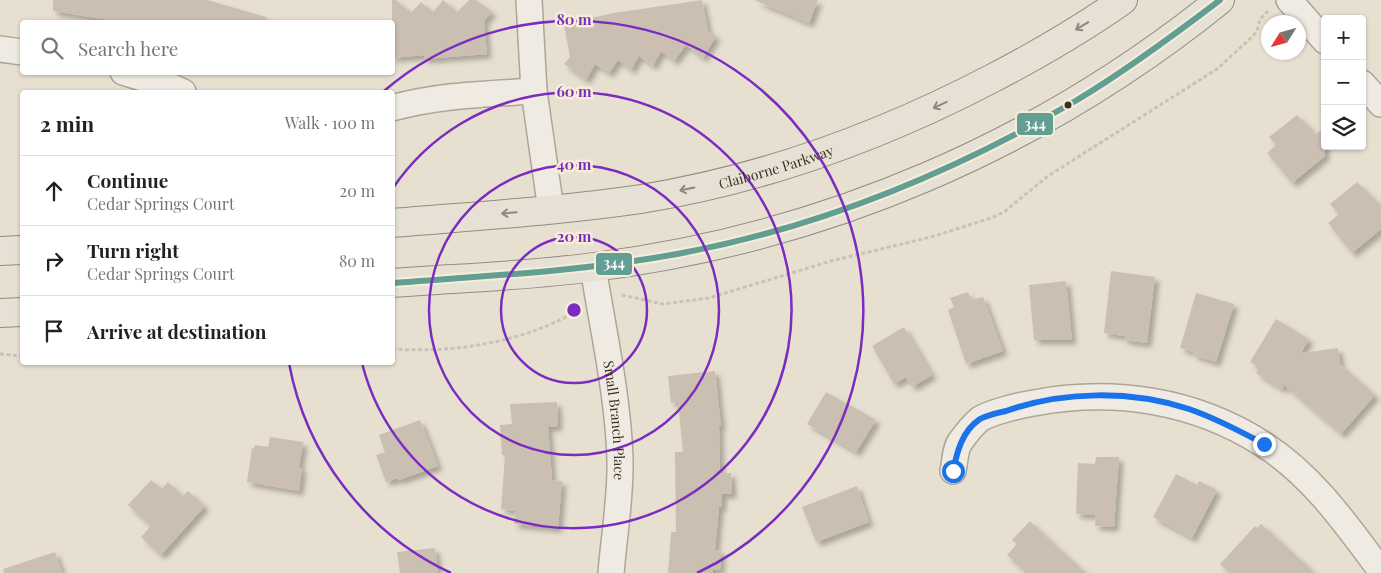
<!DOCTYPE html>
<html lang="en">
<head>
<meta charset="utf-8">
<style>
  :root { --surface:#fff; --page:#f6f6f6; --text:#222; --muted:#767676; --line:#e0e0e0 }
  body { margin:0; font-family:"Playfair Display",serif; background:var(--page); color:var(--text) }
  .controls { position:absolute; right:15px; top:15px; display:grid; overflow:hidden; border-radius:5px; box-shadow:0 1px 4px #0004 }
  .controls button { width:45px; height:45px; display:grid; place-items:center; padding:0; border:0; border-bottom:1px solid var(--line); background:var(--surface); color:var(--text); font:25px sans-serif }
  .compass { position:absolute; left:1261px; top:15px; width:45px; height:45px; border-radius:50%; background:var(--surface); box-shadow:0 1px 4px #0004; rotate:233deg }
  .stop { position:absolute; width:15px; height:15px; margin:-11px; border:4px solid #1a73e8; border-radius:50%; background:#fff }
  .stop.end { background:#1a73e8; border-color:#fff; box-shadow:0 1px 5px #0008 }
  .list { margin:0; padding:0; list-style:none }
  h2 { display:flex; justify-content:space-between; align-items:center; height:65px; margin:0; padding:0 20px; font-size:21px }
  h2 small { font-size:16px; font-weight:400; color:var(--muted) }
  .list li { display:grid; grid-template-columns:32px 1fr auto; gap:15px; align-items:center; box-sizing:border-box; height:70px; padding:0 20px; border-top:1px solid var(--line) }
  .list b { display:block; font-size:19px; white-space:nowrap }
  .list p { margin:0; font-size:16px; white-space:nowrap; color:var(--muted) }
  .list em { font-size:16px; font-style:normal; color:var(--muted) }
  .icon { flex:none; width:28px; height:28px; fill:none; stroke:currentColor; stroke-width:2; stroke-linecap:round; stroke-linejoin:round }
  .map { position:relative; flex:none; width:1381px; height:573px; overflow:hidden }
  .search { position:absolute; background:var(--surface); box-shadow:0 1px 4px #0004; left:20px; top:20px; width:375px; height:55px; display:flex; align-items:center; gap:12px; box-sizing:border-box; padding:0 18px; border-radius:5px; color:var(--muted); font-size:19px }
  .panel { position:absolute; background:var(--surface); box-shadow:0 1px 4px #0004; left:20px; top:90px; width:375px; height:275px; border-radius:5px }
  .map>svg:first-child { display:block }
  .building { fill:#cbbfb2; filter:url(#shadow) }
  .lines { fill:none; stroke-linecap:round; stroke-linejoin:round }
  .minor-casing { stroke:#ada599; stroke-width:28 }
  .major-casing { stroke:#928b80; stroke-width:30 }
  .path { stroke:#c8c2b9; stroke-width:3; stroke-dasharray:4 2.5; stroke-linecap:butt }
  .minor { stroke:#efebe3; stroke-width:25 }
  .major { stroke:#e6e1d4; stroke-width:28 }
  .bus-1-casing { stroke:#f7eed8; stroke-width:10 }
  .bus-1 { stroke:#639e94; stroke-width:6 }
  .oneway { stroke:#92887a }
  .route { stroke:#1a73e8; stroke-width:6 }
  .ring { fill:none; stroke:#7b2cbf; stroke-width:2.5 }
  .bus-dot { fill:#3d2e20; stroke:#f7eed8; stroke-width:2 }
  .labels { text-anchor:middle; dominant-baseline:central; stroke-width:5; stroke-linejoin:round; paint-order:stroke }
  .street-label { font-size:14px; fill:#3d2e20; stroke:#f7eed8 }
  .centre { fill:#7b2cbf; stroke:#f7eed8; stroke-width:2.5 }
  .ring-label { font-size:15px; text-anchor:middle; font-weight:bold; fill:#7b2cbf; stroke:#f7eed8; stroke-width:5; stroke-linejoin:round; paint-order:stroke }
  .line-badge { stroke:#f7eed8; stroke-width:2 }
  .badge-label { font-size:14px; text-anchor:middle; font-weight:bold; fill:#fff }
</style>
</head>
<body>
<div class="map">
<svg width="1381" height="573" viewBox="0 0 1381 573">
  <defs>
    <filter id="shadow"><feDropShadow dx="4.5" dy="4.5" stdDeviation="2.5" flood-color="#0004"/></filter>
  </defs>
  <rect width="100%" height="100%" fill="#e7e0d1"/>
  <path class="building" d="M 53,0 L 207,0 L 266,17 L 265,22 L 114,22 L 115,21 L 53,11 Z
    M 392,0 L 396,0 L 411,13 L 421,2 L 433,12 L 443,0 L 457,12 L 469,0 L 476,0 L 492,12 L 484,21 L 487,54 L 424,59 L 424,55 L 392,58 Z
    M 702,0 L 708,31 L 716,36 L 703,58 L 686,45 L 674,61 L 661,51 L 653,66 L 639,56 L 631,70 L 618,60 L 609,73 L 595,64 L 586,80 L 564,64 L 570,57 L 564,24 L 614,13 Z
    M 754,0 L 818,0 L 809,23 Z
    M 1297,115 L 1316,134 L 1325,127 L 1325,156 L 1292,183 L 1267,153 L 1276,145 L 1269,137 Z
    M 1357,182 L 1381,206 L 1381,229 L 1352,253 L 1328,223 L 1339,214 L 1330,204 Z
    M 1111,271 L 1155,277 L 1147,343 L 1124,340 L 1124,336 L 1104,333 Z
    M 1066,281 L 1072,340 L 1034,340 L 1029,285 Z
    M 968,292 L 971,300 L 983,297 L 1003,351 L 966,364 L 948,310 L 954,307 L 950,298 Z
    M 1196,293 L 1234,304 L 1216,362 L 1193,355 L 1194,352 L 1180,348 Z
    M 1276,319 L 1309,339 L 1301,353 L 1338,348 L 1340,364 L 1375,395 L 1341,434 L 1284,385 L 1282,389 L 1256,373 L 1259,367 L 1250,362 Z
    M 904,327 L 932,375 L 912,387 L 906,377 L 894,384 L 872,346 Z
    M 715,371 L 721,426 L 719,426 L 720,473 L 731,473 L 732,494 L 722,494 L 722,507 L 719,507 L 715,550 L 721,551 L 720,570 L 713,569 L 713,573 L 668,573 L 671,532 L 676,532 L 675,452 L 683,452 L 678,402 L 671,403 L 668,376 Z
    M 826,392 L 876,420 L 856,452 L 807,424 Z
    M 557,402 L 558,426 L 548,427 L 552,480 L 562,481 L 558,528 L 514,524 L 515,511 L 501,509 L 505,455 L 502,455 L 500,425 L 512,424 L 510,404 Z
    M 420,420 L 438,466 L 399,480 L 398,478 L 386,482 L 376,455 L 385,452 L 379,435 Z
    M 270,437 L 303,442 L 299,468 L 302,468 L 299,491 L 247,482 L 252,448 L 254,449 L 255,445 L 268,447 Z
    M 1096,457 L 1119,457 L 1114,527 L 1095,526 L 1096,515 L 1076,514 L 1078,463 L 1095,464 Z
    M 1176,474 L 1197,485 L 1199,481 L 1217,490 L 1192,538 L 1153,517 Z
    M 151,480 L 162,489 L 168,482 L 183,496 L 188,491 L 205,506 L 161,555 L 141,537 L 151,526 L 128,505 Z
    M 857,486 L 869,522 L 816,542 L 802,507 Z
    M 1030,521 L 1054,544 L 1086,573 L 1026,573 L 1007,555 L 1017,544 L 1012,540 Z
    M 1261,524 L 1315,573 L 1230,573 L 1220,564 L 1255,526 L 1257,528 Z
    M 435,548 L 438,573 L 400,573 L 397,552 Z
    M 55,552 L 62,573 L 4,573 L 3,569 Z"/>
  <g class="lines">
    <g class="minor-casing">
      <g id="minor">
        <path d="M 529,0 L 534,91 L 551,210"/>
        <path d="M 1289,0 L 1325,41"/>
        <path d="M 0,49 L 22,52"/>
        <path d="M 123,72 L 172,87 L 183,92"/>
        <path d="M 1362,83 L 1381,104"/>
        <path d="M 392,108 C 439,95 486,94 534,91"/>
        <path id="s1" d="M 593,267 C 603,330 618,395 620,459 C 621,498 614,535 611,573"/>
        <path d="M 953,471 C 955,462 955,449 960,442 C 965,435 974,424 980,419 C 992,412 1020,405 1034,403 C 1114,388 1194,400 1263,444 C 1313,476 1346,524 1381,571"/>
      </g>
    </g>
    <g class="major-casing">
      <g id="major">
        <path id="s2" d="M 392,223 C 475,216 559,211 641,199 C 765,179 882,136 993,78 C 1037,55 1082,29 1123,0"/>
        <path d="M 0,251 L 22,250"/>
        <path d="M 392,283 C 459,278 527,276 594,267 C 824,238 1039,146 1220,0"/>
        <path d="M 0,313 L 22,312"/>
      </g>
    </g>
    <path class="path" d="M 622,295 L 663,304 L 709,298 L 831,261 L 931,237 L 991,218 L 1004,212 L 1048,176 L 1217,69 L 1254,35 L 1258,28 L 1260,19 L 1268,11
      M 392,349 C 454,353 521,343 575,312
      M 0,354 L 22,356"/>
    <use href="#minor" class="minor"/>
    <use href="#major" class="major"/>
    <g class="bus-1-casing">
      <path id="bus-1" d="M 392,283 C 488,276 583,271 677,254 C 818,228 954,172 1077,100 C 1127,70 1174,35 1220,0"/>
    </g>
    <use href="#bus-1" class="bus-1"/>
  </g>
  <defs><path id="oneway-shaft" d="M-6 0H5M1.5-3L5.5 0L1.5 3" fill="none" stroke-width="1.6" stroke-linecap="round" stroke-linejoin="round" transform="scale(1.25)"/></defs>
  <g class="oneway">
    <use href="#oneway-shaft" transform="translate(1082 26) rotate(149)"/>
    <use href="#oneway-shaft" transform="translate(940 105) rotate(155)"/>
    <use href="#oneway-shaft" transform="translate(687 189) rotate(168)"/>
    <use href="#oneway-shaft" transform="translate(509 213) rotate(175)"/>
  </g>
  <g class="lines">
    <path class="route" d="M 953,471 C 957,452 962,431 980,419 C 987,415 998,413 1006,411 C 1063,391 1130,390 1189,409 C 1215,418 1240,431 1264,444"/>
  </g>
  <g class="ring">
    <circle cx="574" cy="310" r="73"/>
    <circle cx="574" cy="310" r="145"/>
    <path d="M393 188A218 218 0 1 1 362 363"/>
    <path d="M451 573A290 290 0 0 1 289 363M384 91A290 290 0 1 1 697 573"/>
  </g>
  <circle class="bus-dot" cx="1068" cy="105" r="4.5"/>
  <g class="labels">
    <g class="street-label">
      <text stroke="none"><textPath href="#s2" startOffset="389">Claiborne Parkway</textPath></text>
      <text stroke="none"><textPath href="#s1" startOffset="155">Small Branch Place</textPath></text>
    </g>
  </g>
  <circle cx="574" cy="310" r="8" class="centre"/>
  <g class="ring-label">
    <text x="574" y="25">80 m</text>
    <text x="574" y="97">60 m</text>
    <text x="574" y="170">40 m</text>
    <text x="574" y="242">20 m</text>
  </g>
  <g class="line-badge">
    <rect x="1016" y="112" width="38" height="24" rx="5" fill="#639e94"/>
    <rect x="595" y="252" width="38" height="24" rx="5" fill="#639e94"/>
  </g>
  <g class="badge-label">
    <text x="1035" y="129">344</text>
    <text x="614" y="268">344</text>
  </g>
</svg>
<div class="controls">
<button>+</button>
<button>−</button>
<button><svg class="icon" aria-label="layers" viewBox="0 0 24 24"><path d="M12 4l9 5-9 5-9-5zM3 14l9 5 9-5"/></svg></button>
</div>
<svg class="compass" viewBox="-18 -18 36 36"><path d="M0-13l5 13h-10z" fill="#e53935"/><path d="M0 13l5-13h-10z" fill="#767676"/></svg>
<div class="stop" style="left:953px;top:471px"></div>
<div class="stop end" style="left:1264px;top:444px"></div>
<div class="search"><svg class="icon" aria-label="search" viewBox="0 0 24 24"><circle cx="10" cy="10" r="6"/><path d="M15 15l6 6"/></svg>Search here</div>
<section class="panel">
<h2>2 min<small>Walk · 100 m</small></h2>
<ul class="list">
<li><svg class="icon" aria-label="ahead" viewBox="0 0 24 24"><path d="M12 20V5M6 11l6-6 6 6"/></svg><div><b>Continue</b><p>Cedar Springs Court</p></div><em>20 m</em></li>
<li><svg class="icon" aria-label="right" viewBox="0 0 24 24"><path d="M7 20v-9h11M14 6l5 5-5 5"/></svg><div><b>Turn right</b><p>Cedar Springs Court</p></div><em>80 m</em></li>
<li><svg class="icon" aria-label="arrive" viewBox="0 0 24 24"><path d="M6 21V4h12l-3 4 3 4H6"/></svg><div><b>Arrive at destination</b></div></li>
</ul>
</section>
</div>
</body>
</html>
